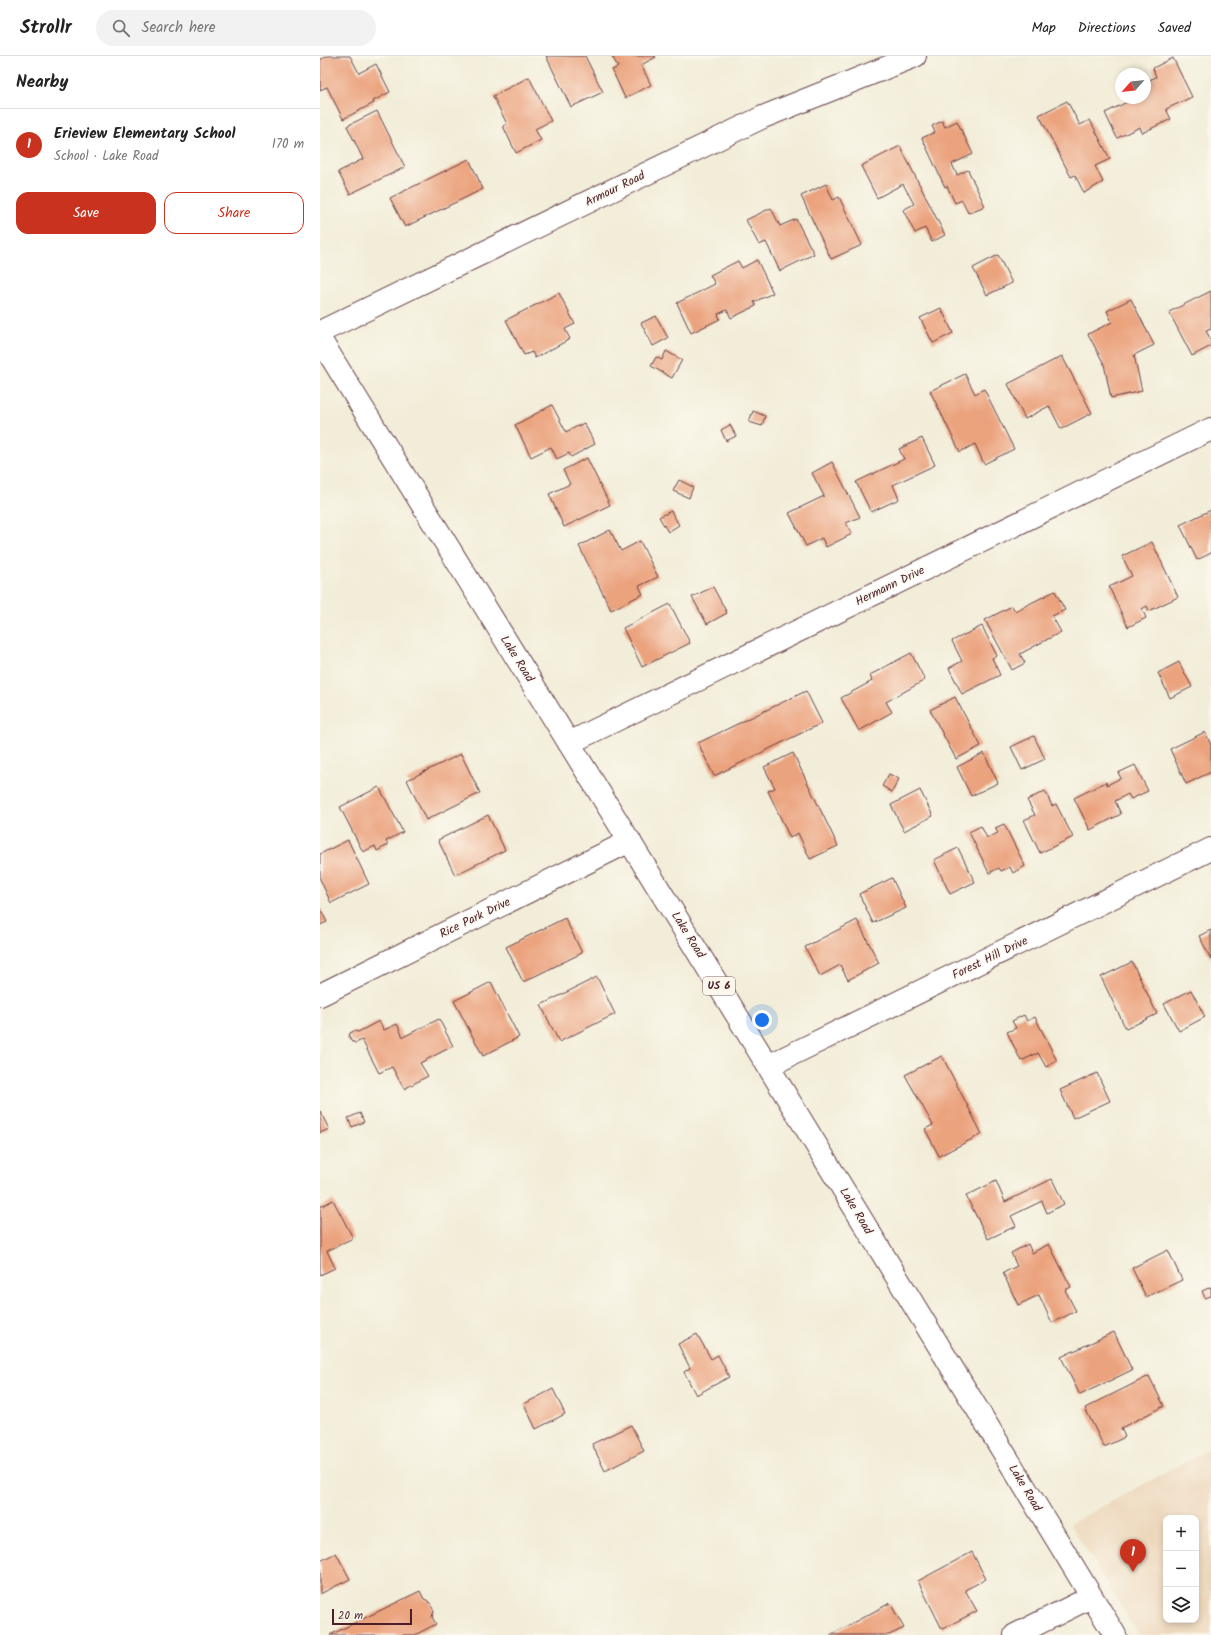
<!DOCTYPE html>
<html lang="en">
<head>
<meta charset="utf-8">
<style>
  :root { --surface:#fff; --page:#f2f2f2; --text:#222; --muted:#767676; --line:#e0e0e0; --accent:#c8321e }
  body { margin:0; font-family:Kalam,sans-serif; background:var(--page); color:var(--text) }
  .controls { position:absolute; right:12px; bottom:12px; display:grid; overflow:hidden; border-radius:8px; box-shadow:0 2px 6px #0003 }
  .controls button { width:36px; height:36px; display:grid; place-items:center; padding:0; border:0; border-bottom:1px solid var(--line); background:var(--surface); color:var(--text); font:20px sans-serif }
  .compass { position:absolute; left:795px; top:12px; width:36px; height:36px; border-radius:50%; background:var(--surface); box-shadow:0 2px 6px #0003; rotate:243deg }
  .scale { position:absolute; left:12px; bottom:10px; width:80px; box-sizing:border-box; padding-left:4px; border:2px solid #4a1f2b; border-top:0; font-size:11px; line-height:14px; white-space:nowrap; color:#4a1f2b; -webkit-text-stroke:3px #fbf7ec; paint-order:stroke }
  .you { position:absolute; left:442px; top:964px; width:14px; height:14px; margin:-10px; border:3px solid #fff; border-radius:50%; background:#1a73e8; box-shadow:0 0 0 6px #1a73e833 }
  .badge { display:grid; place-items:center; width:26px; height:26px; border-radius:50%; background:var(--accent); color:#fff; font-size:13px; font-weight:700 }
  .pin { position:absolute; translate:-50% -33px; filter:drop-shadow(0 1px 2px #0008) }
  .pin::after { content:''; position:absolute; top:21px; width:14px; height:12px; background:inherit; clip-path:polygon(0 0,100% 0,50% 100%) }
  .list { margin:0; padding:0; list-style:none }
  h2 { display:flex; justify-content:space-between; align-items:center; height:52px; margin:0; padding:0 16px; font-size:17px }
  h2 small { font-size:13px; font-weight:400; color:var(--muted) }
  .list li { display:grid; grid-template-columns:26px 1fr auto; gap:12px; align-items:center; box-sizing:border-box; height:72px; padding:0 16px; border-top:1px solid var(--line) }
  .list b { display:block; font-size:15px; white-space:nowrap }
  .list p { margin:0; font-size:13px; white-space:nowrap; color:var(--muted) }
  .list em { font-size:13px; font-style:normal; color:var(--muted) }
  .actions { display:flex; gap:8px; padding:12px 16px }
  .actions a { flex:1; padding:9px 0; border:1px solid var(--accent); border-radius:12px; text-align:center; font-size:14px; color:var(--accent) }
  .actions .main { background:var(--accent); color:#fff }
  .icon { flex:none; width:22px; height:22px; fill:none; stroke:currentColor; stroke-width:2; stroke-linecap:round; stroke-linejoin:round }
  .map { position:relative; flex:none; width:891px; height:1579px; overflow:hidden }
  header { display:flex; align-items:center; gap:24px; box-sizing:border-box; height:56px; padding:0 20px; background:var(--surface); border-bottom:1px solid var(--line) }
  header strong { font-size:19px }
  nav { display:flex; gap:22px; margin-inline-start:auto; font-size:14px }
  .search { width:280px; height:36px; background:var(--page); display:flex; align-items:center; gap:10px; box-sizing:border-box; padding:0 14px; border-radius:22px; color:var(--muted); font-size:15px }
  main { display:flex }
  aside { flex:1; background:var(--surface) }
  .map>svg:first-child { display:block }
  .built { fill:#edd7bb; fill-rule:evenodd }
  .building { fill:#eba37e }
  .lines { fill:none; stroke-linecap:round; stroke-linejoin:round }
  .minor-casing { stroke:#633e45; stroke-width:24 }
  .primary-casing { stroke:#633e45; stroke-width:24 }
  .minor { stroke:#fff; stroke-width:22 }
  .primary { stroke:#fff; stroke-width:22 }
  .labels { text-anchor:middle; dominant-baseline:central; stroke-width:3; stroke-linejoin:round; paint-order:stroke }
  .shield { fill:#fbf7ec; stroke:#7f6065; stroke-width:1 }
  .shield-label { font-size:11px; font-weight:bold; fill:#4a1f2b }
  .street-label { font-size:12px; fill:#4a1f2b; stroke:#fbf7ec }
</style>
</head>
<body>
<header>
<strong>Strollr</strong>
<div class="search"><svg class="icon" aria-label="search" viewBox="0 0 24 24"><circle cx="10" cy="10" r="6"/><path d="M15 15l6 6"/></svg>Search here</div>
<nav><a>Map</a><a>Directions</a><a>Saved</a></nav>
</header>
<main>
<aside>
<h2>Nearby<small></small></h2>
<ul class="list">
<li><span class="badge">1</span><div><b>Erieview Elementary School</b><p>School · Lake Road</p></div><em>170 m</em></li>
</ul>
<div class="actions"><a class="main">Save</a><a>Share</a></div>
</aside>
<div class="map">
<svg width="891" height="1579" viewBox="0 0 891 1579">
  <rect width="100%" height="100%" fill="#fbf7ec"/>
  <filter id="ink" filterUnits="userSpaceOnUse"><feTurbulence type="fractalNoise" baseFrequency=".025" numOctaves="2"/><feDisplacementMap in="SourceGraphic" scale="8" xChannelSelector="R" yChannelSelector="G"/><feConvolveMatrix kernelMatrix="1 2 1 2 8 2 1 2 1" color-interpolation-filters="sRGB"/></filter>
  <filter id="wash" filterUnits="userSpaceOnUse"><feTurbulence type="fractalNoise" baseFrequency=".012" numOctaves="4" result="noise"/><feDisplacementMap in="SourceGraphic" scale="16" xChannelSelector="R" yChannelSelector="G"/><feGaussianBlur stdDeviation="0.9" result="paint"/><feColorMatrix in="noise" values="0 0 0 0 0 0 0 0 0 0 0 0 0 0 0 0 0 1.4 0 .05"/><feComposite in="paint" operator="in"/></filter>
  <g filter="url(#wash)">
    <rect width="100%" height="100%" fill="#f2edd8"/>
    <path class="built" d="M 891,1392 L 891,1579 L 819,1579 L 750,1468 ZM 846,1462 L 876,1462 L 876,1564 L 846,1564 Z"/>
    <g id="blocks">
      <path class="building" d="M 7,0 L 30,0 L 39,17 L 56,8 L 70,36 L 53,45 L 54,47 L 23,63 L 7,31 L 0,34 L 0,4 Z
        M 226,0 L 265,0 L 283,36 L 251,51 Z
        M 292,0 L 335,0 L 336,1 L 321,9 L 331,29 L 305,42 L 292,14 L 298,11 Z
        M 853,2 L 872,41 L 846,53 L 851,63 L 822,77 L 820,71 L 797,82 L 785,57 L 807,46 L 805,42 L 825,42 L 825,26 L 836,21 L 833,12 Z
        M 209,21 L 231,65 L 215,73 L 221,84 L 196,97 L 183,70 L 187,68 L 173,40 Z
        M 747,45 L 760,69 L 770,64 L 790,103 L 775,110 L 783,126 L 764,137 L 755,119 L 751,121 L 719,59 Z
        M 57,55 L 85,111 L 30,138 L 18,116 L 43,103 L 27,70 Z
        M 622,65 L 625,71 L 637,65 L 653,98 L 632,108 L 637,119 L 648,114 L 665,150 L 648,157 L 642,144 L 635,147 L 627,130 L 625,131 L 602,82 L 615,76 L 612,70 Z
        M 580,90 L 625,179 L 612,186 L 605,172 L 595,177 L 583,154 L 594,148 L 583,128 L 557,142 L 541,110 Z
        M 149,103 L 163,133 L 85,171 L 70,142 Z
        M 506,128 L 513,144 L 519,141 L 542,189 L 511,203 L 481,140 Z
        M 451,152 L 460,170 L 476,163 L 494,198 L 460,215 L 446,186 L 439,189 L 426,164 Z
        M 678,199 L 692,227 L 667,239 L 653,212 Z
        M 437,204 L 453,237 L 434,246 L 436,250 L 411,262 L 407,254 L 398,258 L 400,263 L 371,277 L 357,247 L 395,228 L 390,219 L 418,205 L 422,212 Z
        M 891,235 L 891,273 L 886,275 L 891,284 L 891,290 L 872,300 L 849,256 Z
        M 239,237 L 255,268 L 245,273 L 250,283 L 215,302 L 212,296 L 204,299 L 186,264 Z
        M 811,243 L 834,289 L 814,299 L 822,335 L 791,342 L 784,308 L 768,278 L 792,266 L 787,255 Z
        M 621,252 L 633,277 L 613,287 L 600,262 Z
        M 336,260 L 348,282 L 333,290 L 321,267 Z
        M 346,295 L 362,304 L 352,322 L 331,310 L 336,301 L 342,304 Z
        M 742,300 L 772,357 L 741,373 L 729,350 L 705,363 L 688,328 Z
        M 645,318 L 655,338 L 664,333 L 694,393 L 664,408 L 655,388 L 640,396 L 610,335 Z
        M 232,349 L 246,376 L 264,367 L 275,388 L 251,401 L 249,397 L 237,403 L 231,391 L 211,401 L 195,369 Z
        M 433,355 L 445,360 L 442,370 L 429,366 Z
        M 410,369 L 416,380 L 406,385 L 401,374 Z
        M 602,382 L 615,409 L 573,429 L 579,443 L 551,456 L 536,426 L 584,403 L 579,393 Z
        M 267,402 L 290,449 L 244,471 L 229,438 L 250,428 L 243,414 Z
        M 512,406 L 540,461 L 526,467 L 532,478 L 506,491 L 502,482 L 486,490 L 469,457 L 504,440 L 492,417 Z
        M 359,424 L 373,431 L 369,442 L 353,435 Z
        M 891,454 L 891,497 L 877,504 L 860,469 Z
        M 351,455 L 359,469 L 348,476 L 339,461 Z
        M 290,474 L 301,495 L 320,485 L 338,521 L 319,530 L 323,538 L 291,554 L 259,490 Z
        M 832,486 L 858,541 L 829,555 L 827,550 L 822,553 L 826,562 L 808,571 L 789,531 L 812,520 L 802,500 Z
        M 393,531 L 407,557 L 387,568 L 372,541 Z
        M 735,535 L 745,554 L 732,560 L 741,576 L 700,598 L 705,607 L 692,614 L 665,564 L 692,550 L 695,555 Z
        M 350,548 L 370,587 L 322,611 L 303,572 Z
        M 662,570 L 677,600 L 672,602 L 680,619 L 642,638 L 629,612 L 642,605 L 632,585 Z
        M 591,597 L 605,624 L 566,646 L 572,656 L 539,675 L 521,642 L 552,625 L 550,619 Z
        M 859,606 L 872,631 L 850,642 L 838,617 Z
        M 486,635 L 502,667 L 394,720 L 378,687 Z
        M 635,641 L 661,690 L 636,703 L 610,654 Z
        M 885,676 L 891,689 L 891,716 L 866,728 L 850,693 Z
        M 714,680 L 725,703 L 702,714 L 691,691 Z
        M 473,697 L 518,790 L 490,803 L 478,777 L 470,782 L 448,735 L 455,732 L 444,711 Z
        M 664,697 L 678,727 L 651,740 L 637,711 Z
        M 141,698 L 160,737 L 106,764 L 87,724 Z
        M 815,709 L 828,735 L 811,743 L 808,738 L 795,745 L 801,758 L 770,774 L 754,742 L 786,726 L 787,729 L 801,722 L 798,717 Z
        M 569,718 L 579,723 L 572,736 L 562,730 Z
        M 59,731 L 83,776 L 66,785 L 68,789 L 57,795 L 55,790 L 43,796 L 20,751 Z
        M 600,734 L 613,760 L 584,775 L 571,749 Z
        M 725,735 L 732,750 L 736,748 L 753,781 L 720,797 L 704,764 L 715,759 L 707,744 Z
        M 168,759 L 185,794 L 135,819 L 118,784 Z
        M 684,768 L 705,810 L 693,817 L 690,811 L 681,815 L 679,812 L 669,817 L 649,776 L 661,770 L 667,782 L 678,777 L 675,772 Z
        M 28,784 L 49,828 L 11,847 L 0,823 L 0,798 Z
        M 638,792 L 655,826 L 630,838 L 614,804 Z
        M 572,822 L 586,852 L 553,867 L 539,838 Z
        M 0,852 L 7,866 L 0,869 Z
        M 245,862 L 262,897 L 203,926 L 186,891 Z
        M 537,864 L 559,907 L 528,924 L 520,909 L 500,920 L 485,891 Z
        M 891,874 L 891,903 L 879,880 Z
        M 812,906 L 837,958 L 806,973 L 781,921 Z
        M 277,921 L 295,958 L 239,986 L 221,949 Z
        M 171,926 L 199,981 L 163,1000 L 134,945 Z
        M 871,934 L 885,961 L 859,975 L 844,948 Z
        M 704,959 L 707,965 L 715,961 L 737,1005 L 726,1011 L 718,997 L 701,1005 L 687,976 L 696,972 L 692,965 Z
        M 119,963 L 133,990 L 100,1007 L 108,1020 L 84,1033 L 72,1011 L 59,1017 L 42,984 L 36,987 L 31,985 L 29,981 L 30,977 L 34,975 L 38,976 L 59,965 L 64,974 L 77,968 L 83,981 Z
        M 622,1000 L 662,1078 L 619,1100 L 605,1073 L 613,1069 L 585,1019 Z
        M 777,1017 L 790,1045 L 753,1062 L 740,1034 Z
        M 0,1055 L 9,1073 L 0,1077 Z
        M 40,1057 L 44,1066 L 32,1071 L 28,1062 Z
        M 732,1123 L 744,1148 L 727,1157 L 722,1145 L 691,1160 L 696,1170 L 668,1183 L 646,1140 L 676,1125 L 685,1146 Z
        M 13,1144 L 33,1182 L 7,1195 L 15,1212 L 0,1219 L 0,1151 Z
        M 708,1188 L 712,1197 L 729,1188 L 751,1231 L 745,1234 L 756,1255 L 732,1267 L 719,1239 L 698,1249 L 683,1217 L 697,1210 L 691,1197 Z
        M 848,1194 L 862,1224 L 826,1241 L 812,1212 Z
        M 891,1231 L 891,1240 L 885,1242 L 882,1235 Z
        M 794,1276 L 812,1314 L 760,1339 L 741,1301 Z
        M 377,1278 L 391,1303 L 398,1299 L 409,1321 L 376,1339 L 364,1316 L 370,1312 L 358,1288 Z
        M 829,1320 L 844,1350 L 801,1372 L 805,1381 L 784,1391 L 765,1352 Z
        M 233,1333 L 245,1358 L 216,1373 L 204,1348 Z
        M 311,1369 L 324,1395 L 285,1415 L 272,1388 Z
        M 652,1496 L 666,1523 L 645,1534 L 657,1555 L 622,1573 L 598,1525 Z
        M 16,1497 L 30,1523 L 0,1538 L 0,1505 Z
        M 100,1535 L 104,1543 L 109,1545 L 114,1555 L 112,1561 L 116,1568 L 95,1579 L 10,1579 Z
        M 570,1547 L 584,1572 L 569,1579 L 510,1579 Z"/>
    </g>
  </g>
  <g filter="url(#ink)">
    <use href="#blocks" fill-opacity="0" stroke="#633e45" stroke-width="1"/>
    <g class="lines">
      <g class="minor-casing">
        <path id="minor" d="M 0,276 L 443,61 L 595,0
          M 249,687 L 891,373
          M 0,939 L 310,785
          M 448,1010 L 891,793
          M 695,1579 L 771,1541"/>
      </g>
      <g class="primary-casing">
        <path id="primary" d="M 0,283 L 448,1010 L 795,1579"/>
      </g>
      <use href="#minor" class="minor"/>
      <use href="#primary" class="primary"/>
    </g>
  </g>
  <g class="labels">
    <rect class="shield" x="383" y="921" width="32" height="18" rx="3"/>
    <g class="shield-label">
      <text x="399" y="930">US 6</text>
    </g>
    <g class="street-label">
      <text transform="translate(295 133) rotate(-26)">Armour Road</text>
      <text transform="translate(570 530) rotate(-26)">Hermann Drive</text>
      <text transform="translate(197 603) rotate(58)">Lake Road</text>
      <text transform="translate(155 862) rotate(-26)">Rice Park Drive</text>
      <text transform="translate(368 879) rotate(58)">Lake Road</text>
      <text transform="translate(670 902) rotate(-26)">Forest Hill Drive</text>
      <text transform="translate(536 1155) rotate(59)">Lake Road</text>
      <text transform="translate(705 1432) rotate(59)">Lake Road</text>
    </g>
  </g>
</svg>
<div class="controls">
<button>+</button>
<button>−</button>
<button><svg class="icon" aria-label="layers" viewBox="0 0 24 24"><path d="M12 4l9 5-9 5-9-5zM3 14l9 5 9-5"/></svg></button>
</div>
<svg class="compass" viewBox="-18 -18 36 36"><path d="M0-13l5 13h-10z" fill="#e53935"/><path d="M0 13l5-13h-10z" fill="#767676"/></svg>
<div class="scale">20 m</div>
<div class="you"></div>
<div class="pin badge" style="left:813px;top:1516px">1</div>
</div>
</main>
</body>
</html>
